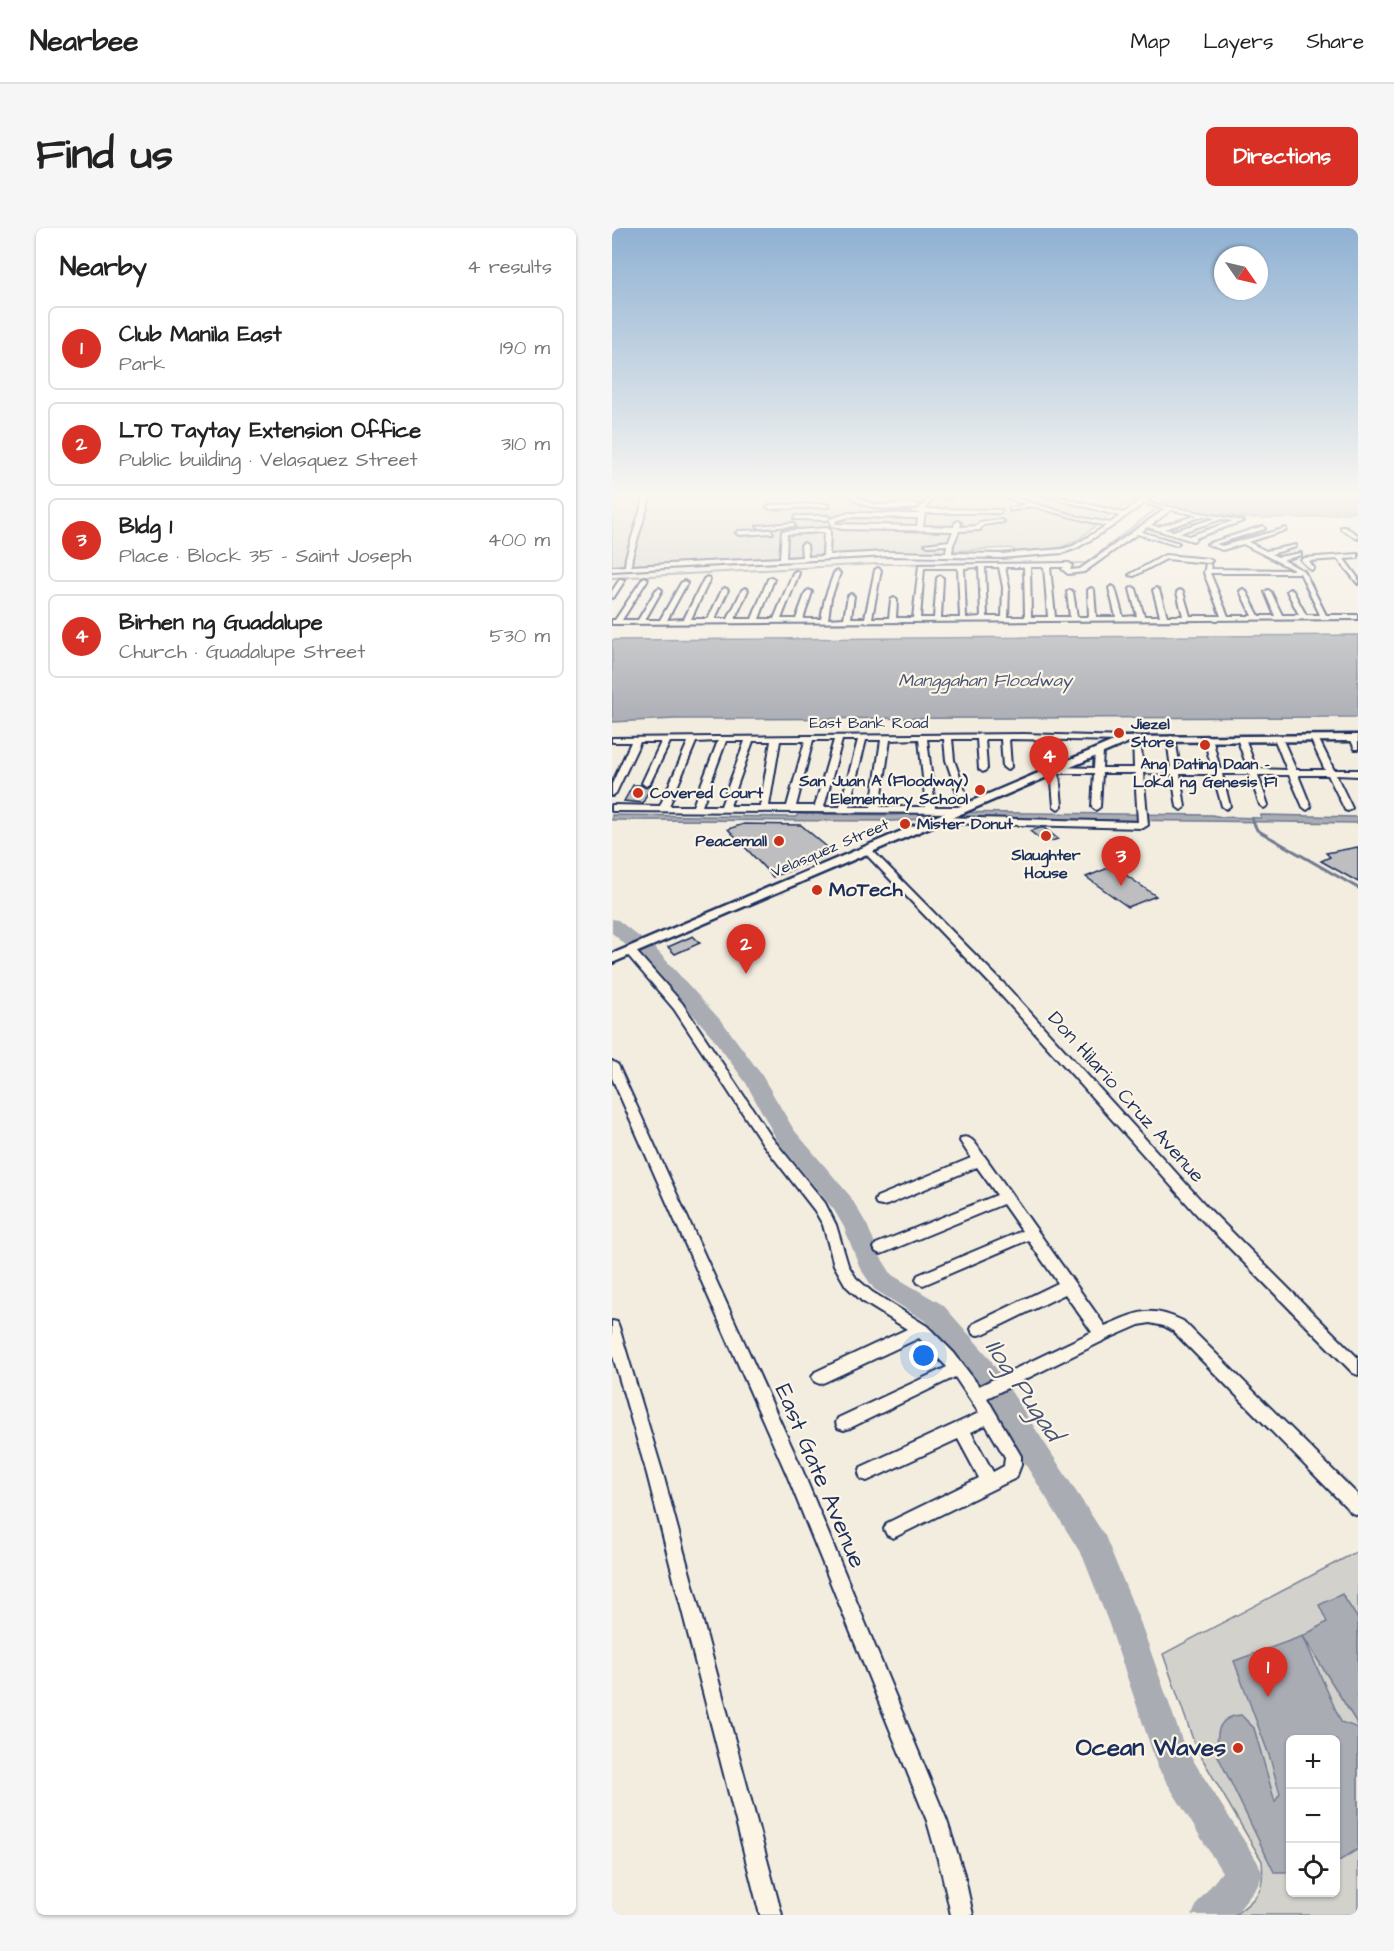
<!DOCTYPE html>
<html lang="en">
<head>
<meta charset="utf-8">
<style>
  :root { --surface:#fff; --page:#f6f6f6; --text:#222; --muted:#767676; --line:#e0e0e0; --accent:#d93025 }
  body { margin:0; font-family:"Architects Daughter",sans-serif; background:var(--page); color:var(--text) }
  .controls { position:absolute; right:18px; bottom:18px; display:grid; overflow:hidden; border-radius:9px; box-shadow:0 2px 4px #0004 }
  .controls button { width:54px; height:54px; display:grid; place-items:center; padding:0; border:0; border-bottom:2px solid var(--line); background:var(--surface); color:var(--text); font:30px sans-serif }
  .compass { position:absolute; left:602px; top:18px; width:54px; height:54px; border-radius:50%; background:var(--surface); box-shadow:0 2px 4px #0004; rotate:124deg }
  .you { position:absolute; left:312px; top:1128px; width:21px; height:21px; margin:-15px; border:4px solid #fff; border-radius:50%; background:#1a73e8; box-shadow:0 0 0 9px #1a73e833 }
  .badge { display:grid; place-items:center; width:39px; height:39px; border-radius:50%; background:var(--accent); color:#fff; font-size:20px; font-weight:700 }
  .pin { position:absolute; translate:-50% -50px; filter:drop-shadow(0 2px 3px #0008) }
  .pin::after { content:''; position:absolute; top:32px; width:21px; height:18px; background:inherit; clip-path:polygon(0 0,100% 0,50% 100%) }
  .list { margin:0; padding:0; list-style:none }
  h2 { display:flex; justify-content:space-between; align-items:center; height:78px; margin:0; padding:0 24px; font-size:26px }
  h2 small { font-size:20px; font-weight:400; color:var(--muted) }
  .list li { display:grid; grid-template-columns:39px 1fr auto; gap:18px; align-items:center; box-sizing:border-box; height:84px; margin:0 12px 12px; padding:0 12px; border:2px solid var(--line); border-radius:9px }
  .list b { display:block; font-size:22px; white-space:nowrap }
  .list p { margin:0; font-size:20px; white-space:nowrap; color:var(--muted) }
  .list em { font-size:20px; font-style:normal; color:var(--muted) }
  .icon { flex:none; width:33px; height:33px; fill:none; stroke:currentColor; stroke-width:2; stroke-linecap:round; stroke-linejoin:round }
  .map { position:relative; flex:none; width:746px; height:1687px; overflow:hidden; border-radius:9px }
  header { display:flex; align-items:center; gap:36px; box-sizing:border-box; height:84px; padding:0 30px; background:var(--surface); border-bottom:2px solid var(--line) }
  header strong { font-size:28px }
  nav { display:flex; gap:33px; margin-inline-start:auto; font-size:21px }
  .intro { display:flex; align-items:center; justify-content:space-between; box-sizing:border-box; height:144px; padding:0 36px }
  h1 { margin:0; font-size:42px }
  .button { padding:15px 27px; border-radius:9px; background:var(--accent); color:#fff; font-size:21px; font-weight:700 }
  main { display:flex; gap:36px; padding:0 36px }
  aside { flex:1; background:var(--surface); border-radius:9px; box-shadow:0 2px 4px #0004 }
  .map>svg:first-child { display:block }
  .green { fill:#d3d1cc; stroke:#778095; stroke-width:1.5; fill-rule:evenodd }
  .water { fill:#a9acb3; stroke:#707a91; stroke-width:1.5 }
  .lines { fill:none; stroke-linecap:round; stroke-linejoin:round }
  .stream-far1 { stroke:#707a91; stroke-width:2 }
  .stream { stroke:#707a91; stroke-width:3 }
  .river { fill:#a9acb3; fill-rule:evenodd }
  .building { fill:#bebec0; stroke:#1b2f5e; stroke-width:1.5 }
  .minor-casing { stroke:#1b2f5e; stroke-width:4 }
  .major-casing { stroke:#1b2f5e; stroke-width:5 }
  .minor { fill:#fcf5e5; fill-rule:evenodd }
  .major { fill:#fcf5e5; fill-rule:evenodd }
  .poi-dot { fill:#c8321e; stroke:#fcf5e5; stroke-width:2 }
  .labels { text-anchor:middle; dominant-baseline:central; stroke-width:4.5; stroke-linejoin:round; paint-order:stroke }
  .far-street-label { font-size:16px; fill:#1b2f5e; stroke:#fcf5e5 }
  .far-poi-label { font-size:16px; font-weight:bold; fill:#1b2f5e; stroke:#fcf5e5; text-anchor:start }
  .far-water-label { font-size:18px; font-style:italic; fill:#465478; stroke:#fcf5e5 }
  .poi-label { font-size:20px; font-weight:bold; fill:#1b2f5e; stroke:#fcf5e5; text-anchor:start }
  .street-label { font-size:20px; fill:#1b2f5e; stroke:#fcf5e5 }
  .near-street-label { font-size:24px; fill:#1b2f5e; stroke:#fcf5e5 }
  .near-poi-label { font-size:24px; font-weight:bold; fill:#1b2f5e; stroke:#fcf5e5; text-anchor:end }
  .near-water-label { font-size:26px; font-style:italic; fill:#465478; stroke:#fcf5e5 }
</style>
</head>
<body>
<header>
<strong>Nearbee</strong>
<nav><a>Map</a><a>Layers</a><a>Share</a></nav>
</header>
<div class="intro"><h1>Find us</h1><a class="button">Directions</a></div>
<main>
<aside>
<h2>Nearby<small>4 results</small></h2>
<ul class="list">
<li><span class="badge">1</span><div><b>Club Manila East</b><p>Park</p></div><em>190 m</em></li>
<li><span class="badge">2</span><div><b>LTO Taytay Extension Office</b><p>Public building · Velasquez Street</p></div><em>310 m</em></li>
<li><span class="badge">3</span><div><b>Bldg 1</b><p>Place · Block 35 - Saint Joseph</p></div><em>400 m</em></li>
<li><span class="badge">4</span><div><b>Birhen ng Guadalupe</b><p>Church · Guadalupe Street</p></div><em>530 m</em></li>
</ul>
</aside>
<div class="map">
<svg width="746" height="1687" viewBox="0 0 746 1687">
  <rect width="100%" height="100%" fill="#f3ede0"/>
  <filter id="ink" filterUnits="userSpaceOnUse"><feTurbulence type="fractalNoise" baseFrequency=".0167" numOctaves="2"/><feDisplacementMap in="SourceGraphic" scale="12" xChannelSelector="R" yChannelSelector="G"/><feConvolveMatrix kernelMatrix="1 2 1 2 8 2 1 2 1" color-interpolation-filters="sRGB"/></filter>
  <g filter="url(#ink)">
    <path class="green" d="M 0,267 L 526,267 L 523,271 L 495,289 L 464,313 L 447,320 L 431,322 L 405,324 L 398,320 L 0,339 Z
      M 746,1323 L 746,1687 L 623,1687 C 646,1668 653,1664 650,1633 L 584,1520 L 551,1426 ZM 678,1512 L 724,1512 L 724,1664 L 678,1664 Z"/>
    <path class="water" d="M 560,267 L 746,267 L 746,283 L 694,290 L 632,290 L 566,281 L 563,280 L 562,275 L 558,274 L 554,279 L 545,278 Z
      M 746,407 L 746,489 L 64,491 L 0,494 L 0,412 Z
      M 328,584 L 600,587 L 610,589 L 649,590 L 649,587 L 746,589 L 746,595 L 326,590 L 281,593 L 0,592 L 0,587 L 184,589 L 186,586 L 283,587 Z
      M 730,1366 L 746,1391 L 746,1497 L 691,1408 L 729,1494 L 746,1500 L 746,1621 L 724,1635 L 724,1512 L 678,1512 L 678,1644 L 662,1644 L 606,1528 C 604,1506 604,1489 629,1487 L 642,1500 L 663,1574 L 668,1566 L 658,1530 L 622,1433 L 691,1408 L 715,1394 L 707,1377 Z"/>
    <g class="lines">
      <path class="stream-far1" d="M 0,350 L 264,336 L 474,335 L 548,278"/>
      <path class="stream" d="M 640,591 L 645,602 L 746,660"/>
      <path class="river" d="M 0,691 L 6,692 L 30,711 L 32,715 L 31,717 L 41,718 L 112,796 L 149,846 L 182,902 L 238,968 L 255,997 L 268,1028 L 280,1047 L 331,1077 L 376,1128 L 493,1308 L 529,1396 L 572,1518 L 645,1633 L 651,1646 L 645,1659 L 623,1687 L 580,1687 L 586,1674 L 610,1644 L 546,1540 L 497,1396 L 471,1329 L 356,1144 L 313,1093 L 262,1061 L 248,1040 L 232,999 L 222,982 L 166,914 L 134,855 L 98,806 L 27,726 L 25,722 L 26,720 L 16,719 L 0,705 Z"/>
    </g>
    <path class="building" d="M 21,557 L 29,557 L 34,560 L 39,557 L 31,575 L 12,573 Z
      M 132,596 L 189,597 L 222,625 L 161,649 L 116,601 Z
      M 428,600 L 432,600 L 446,611 L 433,615 L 418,603 Z
      M 746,619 L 746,654 L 709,633 L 718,629 L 714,625 Z
      M 501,638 L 544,668 L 516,679 L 474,649 Z
      M 81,708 L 88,715 L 63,726 L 56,719 Z"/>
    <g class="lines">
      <g class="minor-casing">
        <path id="minor" d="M 33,267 L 39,267 L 20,329 L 19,338 L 168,330 L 170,303 L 215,300 L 218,302 L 217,327 L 276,324 L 334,325 L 335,317 L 316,318 L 313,316 L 337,313 L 341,303 L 230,301 L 219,298 L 218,291 L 237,285 L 307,286 L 307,285 L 296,283 L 308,281 L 309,278 C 291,284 250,283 238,267 L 243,267 C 265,286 287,270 310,278 L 321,267 L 339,269 L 336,271 L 325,269 L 318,274 L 314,281 L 390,282 L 388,285 L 313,285 L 311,298 L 342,299 L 343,295 L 346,293 L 349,295 L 348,299 L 365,298 L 368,294 L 389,292 L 392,294 L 371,297 L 368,302 L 347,303 L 341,317 L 340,325 L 389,326 L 450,321 L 461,318 L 494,298 L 419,278 L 398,283 L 398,281 L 413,276 L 387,267 L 393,267 L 471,290 L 498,295 L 508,288 L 430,267 L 438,267 L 512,285 L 531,270 L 542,267 L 536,272 L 537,275 L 631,293 L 583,310 L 584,311 L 581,313 L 535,299 L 529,304 L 567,315 L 564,317 L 525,306 L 472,344 L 456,346 L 450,341 L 452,339 L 438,339 L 443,389 L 458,389 L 455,364 L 458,362 L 461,364 L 465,389 L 477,389 L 476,362 L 479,360 L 482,362 L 484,389 L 504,389 L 497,360 L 500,358 L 503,360 L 511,389 L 525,388 L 518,361 L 521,359 L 524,361 L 532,388 L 548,388 L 541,362 L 544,360 L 547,362 L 555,388 L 571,388 L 565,364 L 568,362 L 571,364 L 578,388 L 609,388 L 592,345 L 594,336 L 598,336 L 599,341 L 682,342 L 631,316 L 610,322 L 595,316 L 651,298 L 653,301 L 604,316 L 610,318 L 674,300 L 674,302 L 636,314 L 654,323 L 684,317 L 684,319 L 659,326 L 666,329 L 689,325 L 689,327 L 671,332 L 692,343 L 714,387 L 746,387 L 746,391 L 0,396 L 0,392 L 3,392 L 31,350 L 33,349 L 36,351 L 10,392 L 26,392 L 44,362 L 47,360 L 50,362 L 33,392 L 48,392 L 69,355 L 72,353 L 75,355 L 55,392 L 72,391 L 92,351 L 95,349 L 98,351 L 79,391 L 96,391 L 110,362 L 113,360 L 116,362 L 103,391 L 116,391 L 130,362 L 133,360 L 136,362 L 123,391 L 140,391 L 156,351 L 159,349 L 162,351 L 147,391 L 162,391 L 181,345 L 184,343 L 187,345 L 169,391 L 184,391 L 194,364 L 197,362 L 200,364 L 191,391 L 209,391 L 213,370 L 222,345 L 225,343 L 228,345 L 219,370 L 216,391 L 232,390 L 236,368 L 239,366 L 242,368 L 239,390 L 253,390 L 263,342 L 266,340 L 269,342 L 260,390 L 277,390 L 279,372 L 282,370 L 285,372 L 284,390 L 301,390 L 307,337 L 457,335 L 460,337 L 458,342 L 468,341 L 553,281 L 532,275 L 501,298 L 465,320 L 451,325 L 389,330 L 276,328 L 0,343 L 0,339 L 13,338 L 14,329 ZM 559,282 L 586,287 L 546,299 L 539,297 ZM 591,288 L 604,290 L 561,303 L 552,301 ZM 237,289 L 306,290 L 305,298 L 224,296 L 223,293 ZM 610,291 L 621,293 L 577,308 L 567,305 ZM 212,304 L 211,328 L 196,329 L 195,317 L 192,315 L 189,317 L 190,329 L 174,330 L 175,306 ZM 367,339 L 369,389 L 354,390 L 352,340 ZM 373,339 L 387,339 L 391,359 L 390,389 L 375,389 ZM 393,339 L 412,339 L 413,389 L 396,389 L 397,359 ZM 418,339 L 432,339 L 436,389 L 419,389 ZM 312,340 L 346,340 L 348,390 L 329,390 L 331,350 L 328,348 L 325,350 L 322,390 L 308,390 ZM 598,345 L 688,345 L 708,387 L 694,387 L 681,363 L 678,361 L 675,363 L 687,387 L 670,387 L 659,364 L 656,362 L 653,364 L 663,388 L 647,388 L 634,363 L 631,361 L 628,363 L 640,388 L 616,388 Z
          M 172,267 L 202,267 L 199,269 Z
          M 215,276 L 217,279 L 158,281 L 155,279 L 158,277 Z
          M 184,288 L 215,288 L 218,290 L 215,292 L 182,291 Z
          M 181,295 L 183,298 L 148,300 L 145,298 Z
          M 729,299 L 733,299 L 746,307 L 746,311 L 729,301 Z
          M 159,302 L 161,305 L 127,307 L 124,305 L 127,303 Z
          M 746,326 L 746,330 L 732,331 L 746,350 L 746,356 L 726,331 L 697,333 L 702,340 L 699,342 L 689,332 L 692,330 Z
          M 553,327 L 597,331 L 600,333 L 597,335 L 554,331 L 522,348 L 517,347 Z
          M 8,351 L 13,352 L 2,369 L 0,370 L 0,363 Z
          M 411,506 L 515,509 L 519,511 L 515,513 L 397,511 L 399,539 L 395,542 L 391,539 L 389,511 L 373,511 L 375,541 L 371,544 L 367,541 L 365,511 L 340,511 L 342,532 L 359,580 L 351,585 L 0,583 L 0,577 L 48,578 L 76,514 L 58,514 L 38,555 L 34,558 L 30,555 L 49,514 L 28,514 L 4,565 L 0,568 L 0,556 L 19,514 L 0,514 L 0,510 ZM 307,511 L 314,579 L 268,579 L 278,512 ZM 315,511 L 332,511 L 334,532 L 350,579 L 323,579 ZM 201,512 L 222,512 L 203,578 L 184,578 ZM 230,512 L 246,512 L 228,579 L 212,579 ZM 254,512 L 269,512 L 259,579 L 237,579 ZM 106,513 L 81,578 L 57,578 L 84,514 ZM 114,513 L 133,513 L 109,578 L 90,578 ZM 141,513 L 159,513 L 148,578 L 118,578 ZM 168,513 L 193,513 L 175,578 L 157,578 Z
          M 521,508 L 528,510 L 531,540 L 559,541 L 555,510 L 559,508 L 563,510 L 568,541 L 600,541 L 592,510 L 596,508 L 600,510 L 608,541 L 636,541 L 625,510 L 629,508 L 633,510 L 644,541 L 675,542 L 662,510 L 666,508 L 670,510 L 684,542 L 713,542 L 698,510 L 705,508 L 722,542 L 746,542 L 746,548 L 724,547 L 740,580 L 736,583 L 733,582 L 716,547 L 686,547 L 699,579 L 695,582 L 691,579 L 677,547 L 646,547 L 656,577 L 652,580 L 648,577 L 637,546 L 610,546 L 618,578 L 614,581 L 610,578 L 601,546 L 568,546 L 573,579 L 569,582 L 565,579 L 560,546 L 531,545 L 536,597 L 531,600 L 327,595 L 322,592 L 327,589 L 526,594 L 523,545 L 490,545 L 488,579 L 484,582 L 480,579 L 482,545 L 447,545 L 450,578 L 446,581 L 442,578 L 439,542 L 443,539 L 482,540 L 483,523 L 487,521 L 491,523 L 490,540 L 522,540 Z
          M 739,508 L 746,510 L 746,521 L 743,521 L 738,510 Z
          M 255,619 L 258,620 L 396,760 L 597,981 L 746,1130 L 746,1147 L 741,1145 L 587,989 L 388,766 L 252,624 L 252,620 Z
          M 18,720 L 22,721 L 70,775 L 160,910 L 213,975 L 224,997 L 236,1037 L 244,1050 L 260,1064 L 315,1098 L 342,1125 L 367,1158 L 480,1104 L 453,1066 L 371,1106 L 366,1107 L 361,1106 L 359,1101 L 361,1096 L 446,1055 L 416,1012 L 316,1055 L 311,1057 L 306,1055 L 304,1051 L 306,1047 L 410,1003 L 391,976 L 274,1024 L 269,1026 L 264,1024 L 262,1020 L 264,1016 L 385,967 L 365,939 L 275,977 L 270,978 L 265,977 L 263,973 L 265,969 L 359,930 L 348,913 L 349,910 C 361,906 366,921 373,929 L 493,1098 C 526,1084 537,1077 571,1093 L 746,1267 L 746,1287 L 740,1285 L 561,1103 L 552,1098 L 538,1095 L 527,1097 L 495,1111 L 375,1170 L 409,1228 L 409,1237 L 404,1250 L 287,1307 L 281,1310 L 275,1307 L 272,1301 L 275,1295 L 367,1250 L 346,1211 L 255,1253 L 249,1251 L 247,1245 L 249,1239 L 367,1185 L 343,1149 L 238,1200 L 232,1202 L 226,1200 L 224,1195 L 226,1190 L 335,1139 L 307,1110 L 213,1154 L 208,1156 L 203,1154 L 200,1149 L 203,1144 L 295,1101 L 250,1073 L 234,1058 L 222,1037 L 211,997 L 203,983 L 151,916 L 62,781 L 14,725 L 13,723 ZM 374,1197 L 393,1229 L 392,1238 L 381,1244 L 359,1204 Z
          M 0,833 L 6,837 L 189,1239 L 335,1593 L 352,1646 L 361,1687 L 339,1687 L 330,1646 L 315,1593 L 175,1247 L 0,850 Z
          M 0,1093 L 5,1094 L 7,1099 L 51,1246 L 170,1687 L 148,1687 L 35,1246 L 0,1125 Z"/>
      </g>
      <g class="major-casing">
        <path id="major" d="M 746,507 L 746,513 L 517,514 L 0,735 L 0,726 L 511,509 Z"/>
      </g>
      <use href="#minor" class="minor"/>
      <use href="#major" class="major"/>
    </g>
  </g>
  <linearGradient id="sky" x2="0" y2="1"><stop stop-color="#8fb1d3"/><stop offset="0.53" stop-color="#faf7f1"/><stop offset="1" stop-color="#faf7f1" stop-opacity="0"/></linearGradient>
  <rect width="746" height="503" fill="url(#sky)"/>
  <g class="poi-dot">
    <circle cx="507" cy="505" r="6"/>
    <circle cx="593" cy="517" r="6"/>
    <circle cx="368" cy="562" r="6"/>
    <circle cx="26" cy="565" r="6"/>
    <circle cx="293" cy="596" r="6"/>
    <circle cx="434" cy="608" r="6"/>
    <circle cx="167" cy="613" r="6"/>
    <circle cx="205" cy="662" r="6"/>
    <circle cx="626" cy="1520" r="6"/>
  </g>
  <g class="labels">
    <g class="far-street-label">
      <text x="257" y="495">East Bank Road</text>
      <text transform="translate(218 620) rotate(-23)">Velasquez Street</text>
    </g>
    <g class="far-poi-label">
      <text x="519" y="496">Jiezel<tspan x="519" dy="18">Store</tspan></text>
      <text x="593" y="536" text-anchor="middle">Ang Dating Daan -<tspan x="593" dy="18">Lokal ng Genesis F1</tspan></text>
      <text x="356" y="553" text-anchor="end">San Juan A (Floodway)<tspan x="356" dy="18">Elementary School</tspan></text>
      <text x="38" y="565">Covered Court</text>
      <text x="305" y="596">Mister Donut</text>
      <text x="155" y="613" text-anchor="end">Peacemall</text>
      <text x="434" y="627" text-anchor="middle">Slaughter<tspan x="434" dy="18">House</tspan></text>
    </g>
    <g class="far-water-label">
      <text x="373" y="452">Manggahan Floodway</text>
    </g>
    <g class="poi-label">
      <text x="217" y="662">MoTech</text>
    </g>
    <g class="street-label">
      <text transform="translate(514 869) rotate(48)">Don Hilario Cruz Avenue</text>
    </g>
    <g class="near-street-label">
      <text transform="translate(208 1248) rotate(67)">East Gate Avenue</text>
    </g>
    <g class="near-poi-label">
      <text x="614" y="1520">Ocean Waves</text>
    </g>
    <g class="near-water-label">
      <text transform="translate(412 1162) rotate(56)">Ilog Pugad</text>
    </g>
  </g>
</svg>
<div class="controls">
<button>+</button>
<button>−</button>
<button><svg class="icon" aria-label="locate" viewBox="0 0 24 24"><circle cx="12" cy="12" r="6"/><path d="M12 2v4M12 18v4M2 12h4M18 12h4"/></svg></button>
</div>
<svg class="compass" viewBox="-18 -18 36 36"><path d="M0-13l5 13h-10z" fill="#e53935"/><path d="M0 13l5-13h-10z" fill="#767676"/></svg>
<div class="you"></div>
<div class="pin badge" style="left:656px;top:1469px">1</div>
<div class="pin badge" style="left:134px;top:746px">2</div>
<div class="pin badge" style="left:509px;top:658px">3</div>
<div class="pin badge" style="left:437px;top:558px">4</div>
</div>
</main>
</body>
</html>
